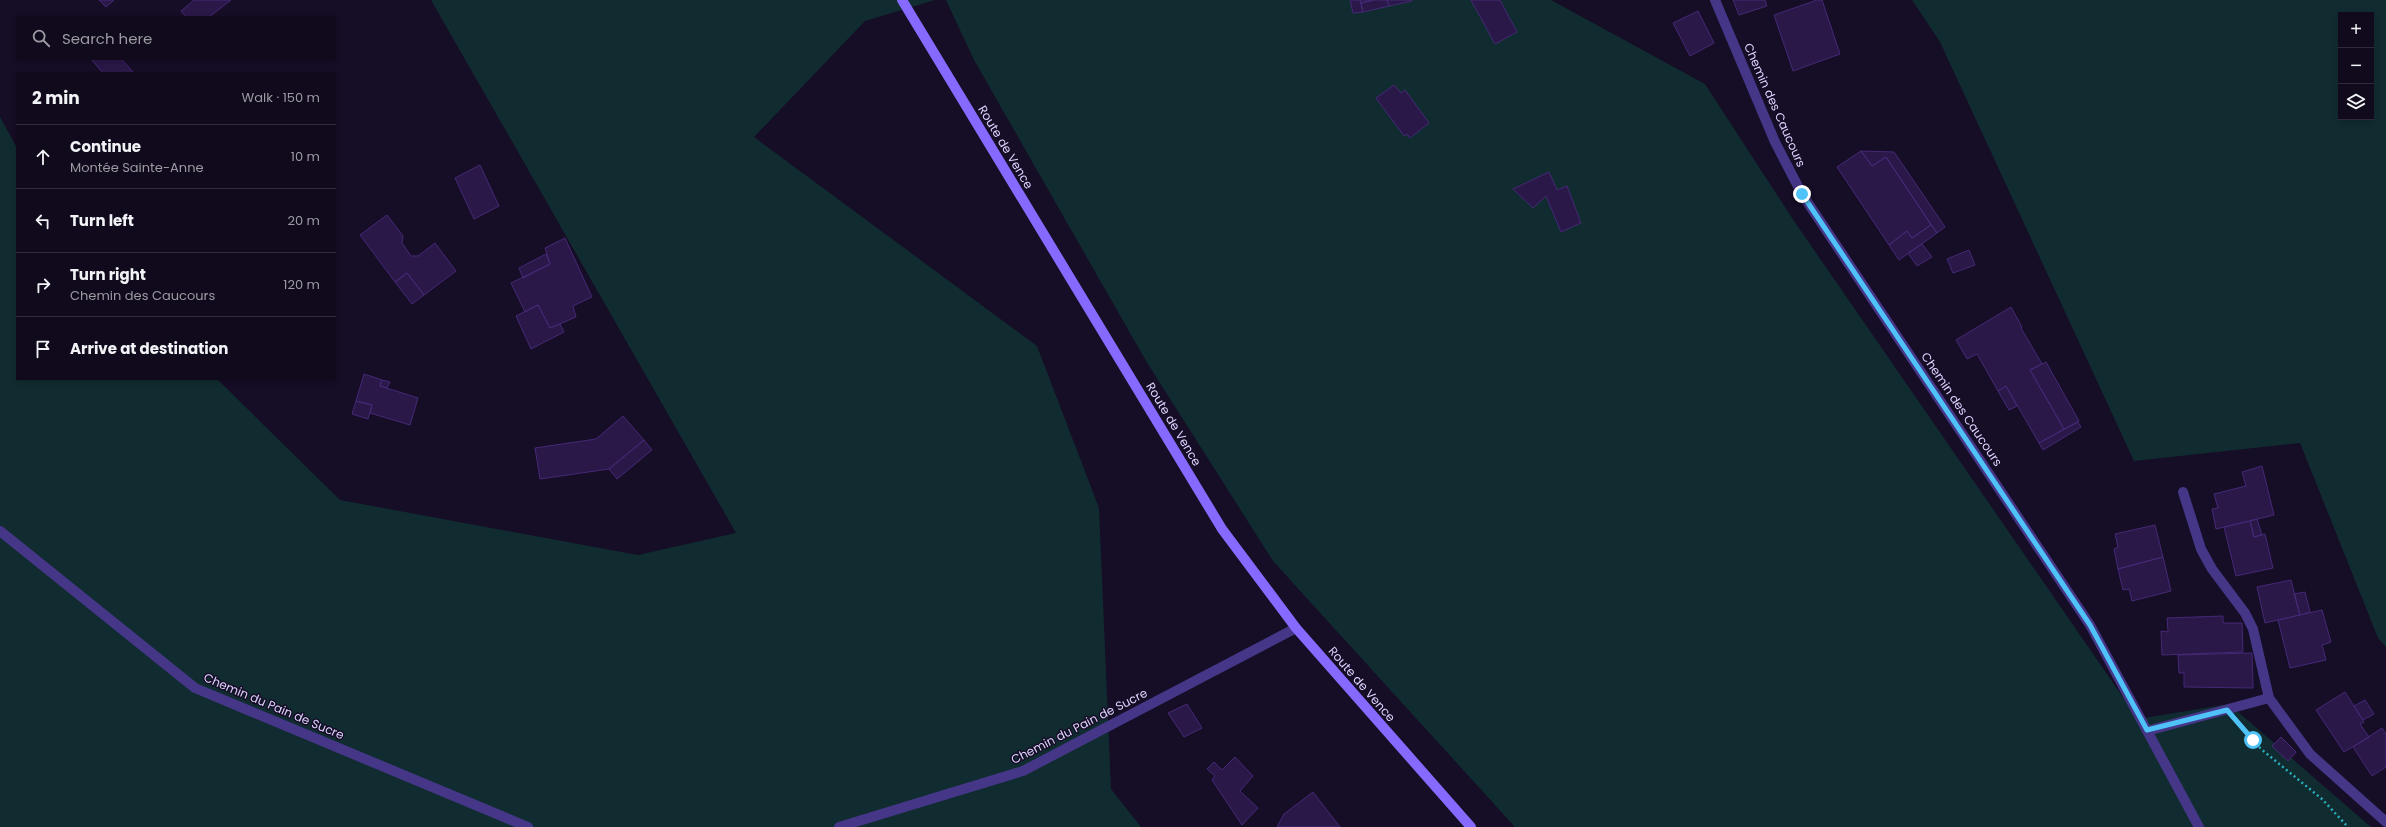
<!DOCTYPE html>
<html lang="en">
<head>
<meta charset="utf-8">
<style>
  :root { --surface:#100a1c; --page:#191325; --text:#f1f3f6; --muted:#9c9aa3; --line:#302b3b }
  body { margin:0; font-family:Poppins,sans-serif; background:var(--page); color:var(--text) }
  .controls { position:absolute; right:12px; top:12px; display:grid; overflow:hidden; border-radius:0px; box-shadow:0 2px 6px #0003 }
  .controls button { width:36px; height:36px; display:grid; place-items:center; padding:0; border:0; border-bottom:1px solid var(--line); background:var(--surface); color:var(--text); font:20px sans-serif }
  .stop { position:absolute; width:12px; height:12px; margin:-9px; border:3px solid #4fc3f7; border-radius:50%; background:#fff }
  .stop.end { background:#4fc3f7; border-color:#fff; box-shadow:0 1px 4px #0008 }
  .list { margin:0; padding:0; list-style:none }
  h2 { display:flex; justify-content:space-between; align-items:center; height:52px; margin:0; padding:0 16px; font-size:17px }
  h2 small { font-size:13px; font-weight:400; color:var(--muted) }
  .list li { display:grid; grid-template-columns:26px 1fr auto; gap:12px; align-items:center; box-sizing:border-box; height:64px; padding:0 16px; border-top:1px solid var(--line) }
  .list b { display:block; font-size:15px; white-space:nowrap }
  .list p { margin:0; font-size:13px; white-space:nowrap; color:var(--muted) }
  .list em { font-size:13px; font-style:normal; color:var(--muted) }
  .icon { flex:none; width:22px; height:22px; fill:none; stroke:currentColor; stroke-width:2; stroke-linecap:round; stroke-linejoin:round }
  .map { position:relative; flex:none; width:2386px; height:827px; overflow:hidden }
  .search { position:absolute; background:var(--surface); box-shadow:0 2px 6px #0003; left:16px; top:16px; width:320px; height:44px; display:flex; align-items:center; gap:10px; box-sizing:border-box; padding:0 14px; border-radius:0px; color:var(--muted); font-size:15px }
  .panel { position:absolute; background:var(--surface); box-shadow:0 2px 6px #0003; left:16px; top:72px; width:320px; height:308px; border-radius:0px }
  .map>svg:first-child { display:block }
  .green { fill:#102c31; fill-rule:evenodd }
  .building { fill:#2a1848; stroke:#452976 }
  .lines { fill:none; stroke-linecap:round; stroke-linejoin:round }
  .path { stroke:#28afbe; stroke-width:2.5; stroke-dasharray:2 3; stroke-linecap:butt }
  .minor { stroke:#463688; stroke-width:10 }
  .secondary { stroke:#866aff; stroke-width:10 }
  .route { stroke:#4fc3f7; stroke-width:5 }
  .labels { text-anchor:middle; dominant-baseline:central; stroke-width:3; stroke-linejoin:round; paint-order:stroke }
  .street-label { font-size:12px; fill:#dfd3ff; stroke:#160d26 }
</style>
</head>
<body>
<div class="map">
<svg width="2386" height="827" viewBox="0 0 2386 827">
  <rect width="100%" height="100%" fill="#160d26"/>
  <path class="green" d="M 431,0 L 935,0 L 865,21 L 754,137 L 1037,346 L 1099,508 L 1111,789 L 1141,827 L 0,827 L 0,117 L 17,148 L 17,379 L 217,379 L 340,500 L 638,555 L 736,533 Z
    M 946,0 L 1551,0 L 1705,84 L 1794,221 L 2138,719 L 2229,704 L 2371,827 L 1515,827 L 1273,561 L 1146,361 L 974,60 Z
    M 1912,0 L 2386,0 L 2386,647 L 2378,638 L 2300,443 L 2134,461 L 1940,42 ZM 2341,15 L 2371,15 L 2371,117 L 2341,117 Z"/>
  <path class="building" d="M 99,0 L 114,0 L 106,7 Z
    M 194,0 L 231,0 L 209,17 L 186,17 L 181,11 Z
    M 1350,0 L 1360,0 L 1363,12 L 1353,13 Z
    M 1360,0 L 1374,0 L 1361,3 Z
    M 1374,0 L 1387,0 L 1389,6 L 1363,12 L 1361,3 Z
    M 1387,0 L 1412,0 L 1412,1 L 1389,6 Z
    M 1471,0 L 1500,0 L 1517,32 L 1495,44 Z
    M 1733,0 L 1765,0 L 1767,6 L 1739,15 Z
    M 1817,0 L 1822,0 L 1840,54 L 1793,71 L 1774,15 Z
    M 1698,11 L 1714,43 L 1690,56 L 1673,23 Z
    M 91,59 L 121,59 L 134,73 L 103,73 Z
    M 1394,85 L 1401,93 L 1405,90 L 1429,123 L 1410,138 L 1407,134 L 1404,136 L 1376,98 Z
    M 1861,151 L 1894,152 L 1945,227 L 1937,233 L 1886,157 L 1872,166 Z
    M 1861,151 L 1872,166 L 1886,157 L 1931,225 L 1912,238 L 1907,231 L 1889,245 L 1837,167 Z
    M 480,165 L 499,206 L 474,219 L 455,178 Z
    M 1549,172 L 1557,190 L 1567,186 L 1581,223 L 1561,232 L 1546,196 L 1533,208 L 1513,189 Z
    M 387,215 L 403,236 L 402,243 L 411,256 L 418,256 L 435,243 L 456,271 L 424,295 L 407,273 L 395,282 L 360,235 Z
    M 1931,225 L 1937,233 L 1899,260 L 1889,245 L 1907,231 L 1912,238 Z
    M 565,238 L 592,297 L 573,306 L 576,317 L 550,328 L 538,305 L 525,312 L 511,283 L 550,264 L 545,248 Z
    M 1922,244 L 1932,257 L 1917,266 L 1908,253 Z
    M 1969,250 L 1975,265 L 1953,273 L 1947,259 Z
    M 546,254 L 550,264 L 523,278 L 519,268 Z
    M 407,273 L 424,295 L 412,304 L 395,282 Z
    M 538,305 L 550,328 L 560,324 L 564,332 L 531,349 L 516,316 Z
    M 2011,307 L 2022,327 L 2021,328 L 2042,364 L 2030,370 L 2064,429 L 2039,443 L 2006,386 L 1998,391 L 1977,354 L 1967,359 L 1956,340 Z
    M 2046,362 L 2079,421 L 2064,429 L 2030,370 Z
    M 364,374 L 382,380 L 380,386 L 418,398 L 410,425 L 370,413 L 372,405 L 356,401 Z
    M 382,380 L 390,382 L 387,388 L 380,386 Z
    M 2006,386 L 2017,406 L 2009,410 L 1998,391 Z
    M 356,401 L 372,405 L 368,419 L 352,414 Z
    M 623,416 L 644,440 L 609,469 L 540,479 L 535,448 L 596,439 Z
    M 2078,422 L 2081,427 L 2043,450 L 2039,443 Z
    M 644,440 L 652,450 L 617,479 L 609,469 Z
    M 2262,466 L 2274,515 L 2216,529 L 2212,509 L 2218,508 L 2214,494 L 2246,486 L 2242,472 Z
    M 2257,519 L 2262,535 L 2254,537 L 2250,521 Z
    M 2250,521 L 2254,537 L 2265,534 L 2273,568 L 2236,576 L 2224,527 Z
    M 2155,525 L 2163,557 L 2118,569 L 2114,549 L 2118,547 L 2115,534 Z
    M 2163,557 L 2171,591 L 2132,601 L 2129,589 L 2123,590 L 2118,569 Z
    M 2291,580 L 2300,615 L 2265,623 L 2257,587 Z
    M 2305,592 L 2310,612 L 2300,615 L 2294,594 Z
    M 2322,610 L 2331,642 L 2322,645 L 2326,660 L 2290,668 L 2278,620 Z
    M 2223,616 L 2223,623 L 2242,623 L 2243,652 L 2162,655 L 2161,631 L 2168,632 L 2167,618 Z
    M 2252,653 L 2253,688 L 2184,687 L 2184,673 L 2179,673 L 2178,655 Z
    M 2345,692 L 2364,722 L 2360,724 L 2369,737 L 2344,752 L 2316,710 Z
    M 2365,700 L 2374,714 L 2363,720 L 2354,706 Z
    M 1187,704 L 1202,728 L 1184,737 L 1168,713 Z
    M 2382,728 L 2386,734 L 2386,767 L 2372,776 L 2353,747 Z
    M 2281,737 L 2296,752 L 2288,761 L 2272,746 Z
    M 1235,757 L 1253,776 L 1240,791 L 1258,808 L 1242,825 L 1212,780 L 1215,776 L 1207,769 L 1214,762 L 1222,770 Z
    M 1313,792 L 1340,827 L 1277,827 L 1284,814 Z"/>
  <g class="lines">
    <path class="path" d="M 2243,728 L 2261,749 L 2322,799 L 2348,827"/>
    <path class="minor" d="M 1715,0 L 1775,142 L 1802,194 L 2090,625 L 2199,827
      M 2183,492 L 2201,549 L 2212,569 L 2245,613 L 2253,629 L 2269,698 L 2310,754 L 2386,822
      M 0,531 L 195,688 L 528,827
      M 2147,731 L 2269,698
      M 839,827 L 1023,771 L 1296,628"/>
    <path class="secondary" d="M 902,0 L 1222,529 L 1296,628 L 1471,827"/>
  </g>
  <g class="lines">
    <path class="route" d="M 1802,194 L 2090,625 L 2147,730 L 2227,710 L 2253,740"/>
  </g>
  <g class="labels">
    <g class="street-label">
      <text transform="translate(1775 105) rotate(66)">Chemin des Caucours</text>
      <text transform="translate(1006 147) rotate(59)">Route de Vence</text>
      <text transform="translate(1962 409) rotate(56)">Chemin des Caucours</text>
      <text transform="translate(1174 424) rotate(59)">Route de Vence</text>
      <text transform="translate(1362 684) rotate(49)">Route de Vence</text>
      <text transform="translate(274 706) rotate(23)">Chemin du Pain de Sucre</text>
      <text transform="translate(1079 726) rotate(-27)">Chemin du Pain de Sucre</text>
    </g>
  </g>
</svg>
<div class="controls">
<button>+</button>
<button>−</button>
<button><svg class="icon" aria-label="layers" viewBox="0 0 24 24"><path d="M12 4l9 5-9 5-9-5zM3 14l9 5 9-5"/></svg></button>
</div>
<div class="stop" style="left:2253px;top:740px"></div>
<div class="stop end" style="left:1802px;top:194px"></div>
<div class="search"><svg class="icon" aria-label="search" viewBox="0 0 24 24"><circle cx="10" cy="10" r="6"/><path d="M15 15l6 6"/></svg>Search here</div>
<section class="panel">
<h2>2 min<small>Walk · 150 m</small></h2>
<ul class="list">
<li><svg class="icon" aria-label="ahead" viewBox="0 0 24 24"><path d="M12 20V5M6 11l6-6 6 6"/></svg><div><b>Continue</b><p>Montée Sainte-Anne</p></div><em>10 m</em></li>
<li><svg class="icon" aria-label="left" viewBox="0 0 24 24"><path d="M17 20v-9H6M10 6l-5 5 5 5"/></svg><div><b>Turn left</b></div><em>20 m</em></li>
<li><svg class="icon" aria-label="right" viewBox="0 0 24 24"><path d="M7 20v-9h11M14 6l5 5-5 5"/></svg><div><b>Turn right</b><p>Chemin des Caucours</p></div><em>120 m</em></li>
<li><svg class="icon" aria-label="arrive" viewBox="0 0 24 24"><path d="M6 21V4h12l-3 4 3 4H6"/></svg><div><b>Arrive at destination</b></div></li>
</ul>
</section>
</div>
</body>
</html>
